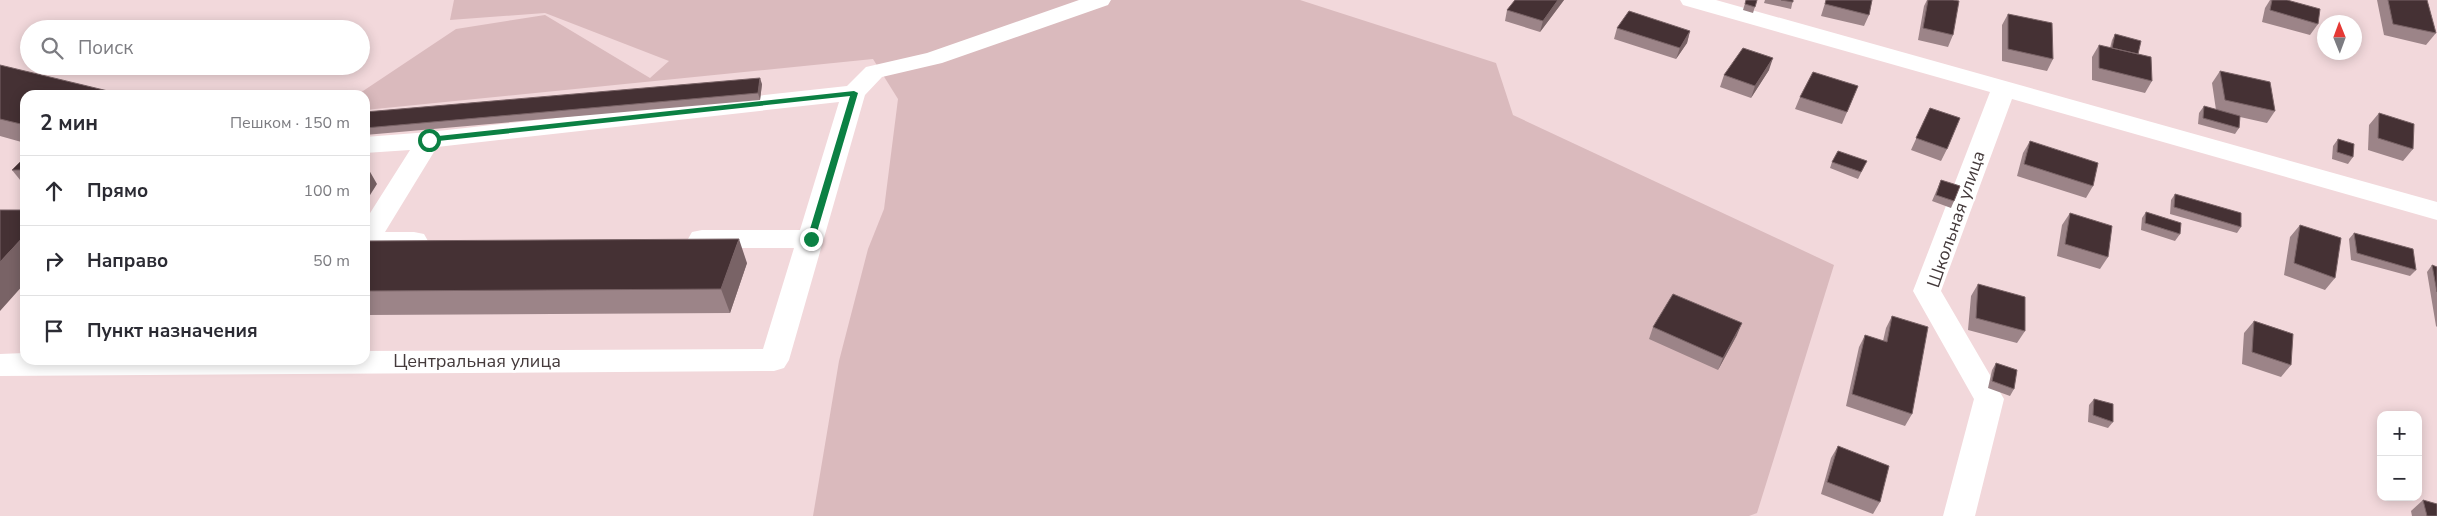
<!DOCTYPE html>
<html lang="ru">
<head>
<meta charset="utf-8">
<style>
  :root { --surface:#fff; --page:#f7f7f7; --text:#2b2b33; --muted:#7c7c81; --line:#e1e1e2 }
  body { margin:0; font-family:"Nunito Sans",sans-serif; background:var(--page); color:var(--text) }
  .controls { position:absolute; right:15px; bottom:15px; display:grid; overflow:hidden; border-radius:10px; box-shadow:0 2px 12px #0003 }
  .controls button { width:45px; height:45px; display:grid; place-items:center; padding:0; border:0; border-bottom:1px solid var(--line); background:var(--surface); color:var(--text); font:25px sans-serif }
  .compass { position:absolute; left:2317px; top:15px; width:45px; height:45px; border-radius:50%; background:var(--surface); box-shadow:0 2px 12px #0003; rotate:359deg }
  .stop { position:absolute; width:15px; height:15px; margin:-11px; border:4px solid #0b8043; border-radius:50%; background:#fff }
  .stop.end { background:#0b8043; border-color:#fff; box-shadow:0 1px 5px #0008 }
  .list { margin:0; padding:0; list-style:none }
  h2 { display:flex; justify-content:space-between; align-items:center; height:65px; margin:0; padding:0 20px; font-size:21px }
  h2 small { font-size:16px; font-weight:400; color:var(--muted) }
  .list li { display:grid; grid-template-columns:32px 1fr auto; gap:15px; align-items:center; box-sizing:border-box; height:70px; padding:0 20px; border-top:1px solid var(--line) }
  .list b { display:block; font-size:19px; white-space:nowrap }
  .list em { font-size:16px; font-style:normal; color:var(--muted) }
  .icon { flex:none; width:28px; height:28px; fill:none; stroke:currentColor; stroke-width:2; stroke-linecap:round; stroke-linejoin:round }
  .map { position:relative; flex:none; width:2437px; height:516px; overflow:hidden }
  .search { position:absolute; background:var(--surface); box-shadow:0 2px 12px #0003; left:20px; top:20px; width:350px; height:55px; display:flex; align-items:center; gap:12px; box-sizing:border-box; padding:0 18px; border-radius:28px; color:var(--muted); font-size:19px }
  .panel { position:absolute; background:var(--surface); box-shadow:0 2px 12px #0003; left:20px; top:90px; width:350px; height:275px; border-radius:15px }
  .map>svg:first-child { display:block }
  .green { fill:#dababd }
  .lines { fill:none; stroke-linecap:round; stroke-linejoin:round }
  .minor { fill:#fff; fill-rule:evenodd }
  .wall { fill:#9c8488 }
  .shaded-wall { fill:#796366 }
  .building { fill:#453134; stroke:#796366 }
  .route { fill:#0b8043 }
  .labels { text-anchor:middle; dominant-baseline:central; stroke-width:5; stroke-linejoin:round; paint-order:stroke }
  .street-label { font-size:18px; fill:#443a3b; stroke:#fff }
</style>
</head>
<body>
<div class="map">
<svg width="2437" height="516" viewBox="0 0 2437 516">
  <rect width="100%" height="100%" fill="#f2d8db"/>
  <path class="green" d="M 454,0 L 1300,0 L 1496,63 L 1513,115 L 1834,265 L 1757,513 L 1749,516 L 813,516 L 839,361 L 868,249 L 884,209 L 898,99 L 873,59 L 365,110 L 365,95 L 357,95 L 456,29 L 545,15 L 650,78 L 669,61 L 545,13 L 450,20 Z"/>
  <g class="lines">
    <path class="minor" d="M 1079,0 L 1111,0 L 1108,5 L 942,63 L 882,77 L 865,95 L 789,360 L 784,368 L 774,371 L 0,376 L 0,354 L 25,353 L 25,360 L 365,360 L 365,351 L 763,349 L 794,248 L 702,248 L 692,246 L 688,239 L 692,232 L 702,230 L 800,230 L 839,102 L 437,147 L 385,232 L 414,232 L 424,234 L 428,241 L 424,248 C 407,253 381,254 365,247 L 365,221 L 410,150 L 365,153 L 365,137 L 429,132 L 847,86 L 866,67 L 927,53 Z
      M 1680,0 L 1716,0 L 2437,202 L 2437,220 L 2012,99 L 1941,291 L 2004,399 L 1975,516 L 1943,516 L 1974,399 L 1913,291 L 1990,92 L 1683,5 Z"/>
  </g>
  <path class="wall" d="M 1515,0 L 1564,0 L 1540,32 L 1505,21 L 1507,10 Z
    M 1746,0 L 1757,0 L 1753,13 L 1743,10 Z
    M 1765,0 L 1793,0 L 1791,9 L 1764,3 Z
    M 1826,0 L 1872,0 L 1869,15 L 1864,26 L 1821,16 Z
    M 1927,0 L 1953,0 L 1953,35 L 1948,47 L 1918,40 L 1924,6 Z
    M 2270,0 L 2287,0 L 2318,24 L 2310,35 L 2262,22 L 2265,8 Z
    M 2377,0 L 2427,0 L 2436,33 L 2426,45 L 2384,35 Z
    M 2008,14 L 2053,59 L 2047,71 L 2002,61 L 2002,25 Z
    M 1617,28 L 1690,31 L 1687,43 L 1676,59 L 1614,39 Z
    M 2115,34 L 2138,54 L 2152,81 L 2145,93 L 2092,80 L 2092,57 L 2099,45 L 2110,48 L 2112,40 Z
    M 0,65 L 25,95 L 25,143 L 0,136 Z
    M 1769,70 L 1751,98 L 1720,87 L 1724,75 Z
    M 2220,71 L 2275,111 L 2267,123 L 2240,117 L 2239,128 L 2235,134 L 2198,124 L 2199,113 L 2204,106 L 2216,110 L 2212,83 Z
    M 762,84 L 760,100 L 365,135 L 365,112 Z
    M 1858,86 L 1842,124 L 1795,109 L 1800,97 Z
    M 1930,108 L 1947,149 L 1941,161 L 1911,150 Z
    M 2379,113 L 2413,149 L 2403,161 L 2368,150 L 2369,125 Z
    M 2338,139 L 2353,157 L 2348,164 L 2332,159 L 2333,146 Z
    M 2030,141 L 2093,186 L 2086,198 L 2017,176 L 2023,153 Z
    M 25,157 L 25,186 L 12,170 Z
    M 1832,162 L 1864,167 L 1858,179 L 1830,168 Z
    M 1941,180 L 1954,201 L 1951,208 L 1932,201 Z
    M 2175,194 L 2241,227 L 2237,233 L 2170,214 L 2171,200 Z
    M 2146,212 L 2180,234 L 2175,241 L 2141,230 L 2142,218 Z
    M 2070,213 L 2108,257 L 2100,269 L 2057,256 L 2062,225 Z
    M 2300,225 L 2335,278 L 2325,290 L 2284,275 L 2290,237 Z
    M 2354,233 L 2416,270 L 2410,276 L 2351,260 L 2349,239 Z
    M 365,241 L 747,263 L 730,313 L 365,315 Z
    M 2432,265 L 2437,267 L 2437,327 L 2436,326 L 2427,272 Z
    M 1978,284 L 2025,331 L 2017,343 L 1968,330 L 1971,296 Z
    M 1892,316 L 1912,414 L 1905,426 L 1846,406 L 1859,347 L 1865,335 L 1883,341 L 1886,328 Z
    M 2254,321 L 2291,365 L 2281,377 L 2242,364 L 2244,333 Z
    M 1653,327 L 1737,335 L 1718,370 L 1649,339 Z
    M 1996,363 L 2014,389 L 2010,396 L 1988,388 L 1992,370 Z
    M 2094,399 L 2113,422 L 2108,428 L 2088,422 L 2089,405 Z
    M 1838,446 L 1880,502 L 1873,514 L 1821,494 L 1831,458 Z
    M 2423,500 L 2437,516 L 2412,516 L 2411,511 Z"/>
  <path class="shaded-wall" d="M 1558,0 L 1564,0 L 1540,32 L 1543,21 Z
    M 1690,31 L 1687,43 L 1676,59 L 1680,48 Z
    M 1773,58 L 1769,70 L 1751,98 L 1755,86 Z
    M 760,78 L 762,84 L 760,100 L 758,93 Z
    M 365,163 L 377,184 L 365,203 Z
    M 25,235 L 25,283 L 0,311 L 0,262 Z
    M 739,239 L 747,263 L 730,313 L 721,289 Z
    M 1742,323 L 1737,335 L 1718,370 L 1723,358 Z"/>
  <path class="building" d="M 1515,0 L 1558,0 L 1543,21 L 1507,10 Z
    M 1746,0 L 1757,0 L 1755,7 L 1745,4 Z
    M 1781,0 L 1793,0 L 1793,2 Z
    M 1826,0 L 1872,0 L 1869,15 L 1825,4 Z
    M 1928,0 L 1953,0 L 1959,1 L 1953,35 L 1923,28 Z
    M 2272,0 L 2287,0 L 2320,9 L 2318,24 L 2270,10 Z
    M 2388,0 L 2427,0 L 2436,33 L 2393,24 Z
    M 1629,11 L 1690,31 L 1680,48 L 1617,28 Z
    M 2008,14 L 2052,23 L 2053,59 L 2008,49 Z
    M 2115,34 L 2141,41 L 2138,54 L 2112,48 Z
    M 2099,45 L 2151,57 L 2152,81 L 2099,68 Z
    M 1743,48 L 1773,58 L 1755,86 L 1724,75 Z
    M 0,65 L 108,91 L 112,95 L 25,95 L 25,125 L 0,119 Z
    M 2220,71 L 2270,82 L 2275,111 L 2225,100 Z
    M 1813,72 L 1858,86 L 1847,112 L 1800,97 Z
    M 760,78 L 758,93 L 365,128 L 365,112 Z
    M 2204,106 L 2240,116 L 2239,128 L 2203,118 Z
    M 1930,108 L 1960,118 L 1947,149 L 1916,138 Z
    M 2379,113 L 2414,124 L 2413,149 L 2378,138 Z
    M 2338,139 L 2354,144 L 2353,157 L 2337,152 Z
    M 2030,141 L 2098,163 L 2093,186 L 2024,164 Z
    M 1838,151 L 1867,161 L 1861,172 L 1832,162 Z
    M 25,157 L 25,170 L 12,170 Z
    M 1941,180 L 1960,186 L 1954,201 L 1936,195 Z
    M 2175,194 L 2241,213 L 2241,227 L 2174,207 Z
    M 0,210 L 25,210 L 25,235 L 0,262 Z
    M 2146,212 L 2181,223 L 2180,234 L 2145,223 Z
    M 2070,213 L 2112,226 L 2108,257 L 2065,244 Z
    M 2300,225 L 2341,238 L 2335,278 L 2294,263 Z
    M 2354,233 L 2413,249 L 2416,270 L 2357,253 Z
    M 739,239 L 721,289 L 365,291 L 365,241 Z
    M 2432,265 L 2437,267 L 2437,292 Z
    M 1978,284 L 2025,297 L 2025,331 L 1976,318 Z
    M 1673,294 L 1742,323 L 1723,358 L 1653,327 Z
    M 1892,316 L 1928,327 L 1912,414 L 1852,394 L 1865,335 L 1887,342 Z
    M 2254,321 L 2293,334 L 2291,365 L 2252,352 Z
    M 1996,363 L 2017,370 L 2014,389 L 1992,381 Z
    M 2094,399 L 2113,404 L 2113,422 L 2093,415 Z
    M 1838,446 L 1889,466 L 1880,502 L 1827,482 Z
    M 2423,500 L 2437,504 L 2437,516 L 2427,516 Z"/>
  <path class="route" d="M 854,91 L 858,93 L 815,239 L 811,242 L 807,239 L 850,96 L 429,142 L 425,140 L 429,137 Z"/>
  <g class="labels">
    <g class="street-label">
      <text transform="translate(1956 219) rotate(-71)">Школьная улица</text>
      <text x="477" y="361">Центральная улица</text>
    </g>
  </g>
</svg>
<div class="controls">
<button>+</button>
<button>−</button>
</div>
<svg class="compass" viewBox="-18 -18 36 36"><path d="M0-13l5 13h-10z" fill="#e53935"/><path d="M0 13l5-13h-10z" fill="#7c7c81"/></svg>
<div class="stop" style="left:429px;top:140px"></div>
<div class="stop end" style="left:811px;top:239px"></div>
<div class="search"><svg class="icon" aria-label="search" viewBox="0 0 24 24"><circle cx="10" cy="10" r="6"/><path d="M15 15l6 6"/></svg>Поиск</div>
<section class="panel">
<h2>2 мин<small>Пешком · 150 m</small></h2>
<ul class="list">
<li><svg class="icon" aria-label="ahead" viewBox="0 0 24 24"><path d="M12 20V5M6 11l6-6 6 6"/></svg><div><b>Прямо</b></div><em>100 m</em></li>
<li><svg class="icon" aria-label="right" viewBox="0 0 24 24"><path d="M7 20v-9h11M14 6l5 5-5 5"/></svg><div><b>Направо</b></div><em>50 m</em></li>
<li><svg class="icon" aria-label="arrive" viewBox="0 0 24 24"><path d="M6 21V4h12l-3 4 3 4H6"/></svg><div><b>Пункт назначения</b></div></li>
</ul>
</section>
</div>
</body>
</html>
